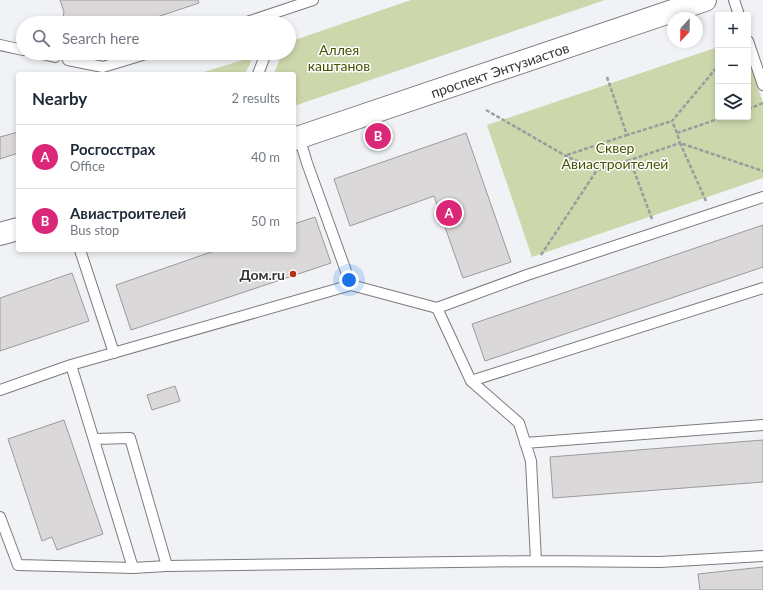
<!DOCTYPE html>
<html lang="en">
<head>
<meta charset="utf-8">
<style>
  :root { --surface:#fff; --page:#f2f2f3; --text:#1f2937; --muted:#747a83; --line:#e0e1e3; --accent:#db2777 }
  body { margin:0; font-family:Lato,sans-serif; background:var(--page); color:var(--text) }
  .controls { position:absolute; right:12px; top:12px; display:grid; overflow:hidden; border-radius:4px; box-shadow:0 2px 6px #0003 }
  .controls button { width:36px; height:36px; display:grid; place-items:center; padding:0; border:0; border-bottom:1px solid var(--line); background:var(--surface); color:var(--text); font:20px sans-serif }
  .compass { position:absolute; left:667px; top:12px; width:36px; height:36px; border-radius:50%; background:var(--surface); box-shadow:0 2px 6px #0003; rotate:202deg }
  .you { position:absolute; left:349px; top:280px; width:14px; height:14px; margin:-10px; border:3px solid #fff; border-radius:50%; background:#1a73e8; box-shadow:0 0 0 6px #1a73e833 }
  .badge { display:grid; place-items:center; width:26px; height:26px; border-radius:50%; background:var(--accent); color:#fff; font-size:13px; font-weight:700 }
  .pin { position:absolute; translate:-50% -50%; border:2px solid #fff; box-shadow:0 1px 4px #0006 }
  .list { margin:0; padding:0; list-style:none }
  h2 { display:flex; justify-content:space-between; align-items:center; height:52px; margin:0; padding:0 16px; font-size:17px }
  h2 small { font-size:13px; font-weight:400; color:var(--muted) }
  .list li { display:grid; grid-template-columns:26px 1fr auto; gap:12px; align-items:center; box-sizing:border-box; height:64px; padding:0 16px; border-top:1px solid var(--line) }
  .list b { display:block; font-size:15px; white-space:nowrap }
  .list p { margin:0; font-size:13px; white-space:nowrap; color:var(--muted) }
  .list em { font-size:13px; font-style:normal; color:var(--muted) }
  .icon { flex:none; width:22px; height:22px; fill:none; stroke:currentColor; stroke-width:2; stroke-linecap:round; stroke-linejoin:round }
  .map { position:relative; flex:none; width:763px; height:590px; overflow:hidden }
  .search { position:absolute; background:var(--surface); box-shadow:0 2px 6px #0003; left:16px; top:16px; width:280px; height:44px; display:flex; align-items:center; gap:10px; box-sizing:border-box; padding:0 14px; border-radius:22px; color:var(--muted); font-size:15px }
  .panel { position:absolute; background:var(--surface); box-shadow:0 2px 6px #0003; left:16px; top:72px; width:280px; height:180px; border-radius:4px }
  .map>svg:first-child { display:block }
  .green { fill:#cdd7ac }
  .building { fill:#dbd8d9; stroke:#9d999b }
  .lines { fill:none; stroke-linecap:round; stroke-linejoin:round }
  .lane-casing { stroke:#7a7c7f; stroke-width:12 }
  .secondary-casing { stroke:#7a7c7f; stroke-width:24 }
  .path { stroke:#9a9c9e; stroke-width:2.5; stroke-dasharray:4 2; stroke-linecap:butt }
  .lane { stroke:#fff; stroke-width:10 }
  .secondary { stroke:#fff; stroke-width:22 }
  .poi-dot { fill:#bc3211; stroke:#fff; stroke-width:1.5 }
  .labels { text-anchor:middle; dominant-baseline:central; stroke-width:3; stroke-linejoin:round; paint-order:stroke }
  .park-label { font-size:14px; fill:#465101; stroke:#fff }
  .street-label { font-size:14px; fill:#343536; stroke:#fff }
  .poi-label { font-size:14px; font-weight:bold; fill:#343536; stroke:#fff; text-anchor:end }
</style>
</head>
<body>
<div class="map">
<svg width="763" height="590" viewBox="0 0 763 590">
  <rect width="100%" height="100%" fill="#f0f2f5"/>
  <path class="green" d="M 411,0 L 605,0 L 294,106 L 294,74 L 274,74 L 282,53 L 289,53 L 289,42 Z
    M 718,47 L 718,117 L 748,117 L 748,60 L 763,103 L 763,178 L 532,257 L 487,125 Z
    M 253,57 L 245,74 L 197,74 Z"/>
  <path class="building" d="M 60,0 L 198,0 L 199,3 L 139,23 L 62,23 L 64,12 Z
    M 18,132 L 18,153 L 0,159 L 0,137 Z
    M 466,133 L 511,262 L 463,278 L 434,196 L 350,226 L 334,179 Z
    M 315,217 L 331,263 L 131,330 L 116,285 L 217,250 L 294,250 L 294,224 Z
    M 763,225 L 763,267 L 485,361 L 472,324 Z
    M 72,273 L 89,321 L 0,351 L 0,298 Z
    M 175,386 L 180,401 L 152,410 L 147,395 Z
    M 64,420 L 103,534 L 57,550 L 52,537 L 42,541 L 8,439 Z
    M 763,440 L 763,482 L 553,498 L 550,457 Z
    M 763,567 L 763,590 L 700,590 L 698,574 Z"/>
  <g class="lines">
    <g class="lane-casing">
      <path id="lane" d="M 734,0 L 739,15
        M 244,23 L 313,0
        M 748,41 L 763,85
        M 0,45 L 23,50
        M 38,53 L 55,57
        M 68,60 L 103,67 L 149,53
        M 258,74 L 266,53
        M 299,137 L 307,163 L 351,285
        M 80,250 L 114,353
        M 437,308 L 471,381 L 763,288
        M 71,365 L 133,568 L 167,566 L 130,438 L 94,439
        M 471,381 L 519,423 L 531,461 L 536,561 L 660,562 L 763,556
        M 0,390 L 71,365 L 351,285 L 437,308 L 527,275 L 763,197
        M 525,443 L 763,425
        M 0,517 L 18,565 L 133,568
        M 167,566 L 536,561"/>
    </g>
    <g class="secondary-casing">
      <g id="secondary">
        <path id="s1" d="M 294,139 L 705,0"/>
        <path d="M 0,234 L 18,229"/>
      </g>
    </g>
    <path class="path" d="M 607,77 L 627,135 L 672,121
      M 748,109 L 763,103
      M 486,110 L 566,156 L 597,170
      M 677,133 L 672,121 L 718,66
      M 567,155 L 627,135
      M 706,201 L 680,143 L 763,171
      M 652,219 L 630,160 L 680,143 L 677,133 L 724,117
      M 541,255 L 597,170 L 630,160"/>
    <use href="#lane" class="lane"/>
    <use href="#secondary" class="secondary"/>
  </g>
  <circle class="poi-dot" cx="293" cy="274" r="4"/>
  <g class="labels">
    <g class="park-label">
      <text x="339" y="49">Аллея<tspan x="339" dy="16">каштанов</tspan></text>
      <text x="615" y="147">Сквер<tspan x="615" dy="16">Авиастроителей</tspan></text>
    </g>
    <g class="street-label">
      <text stroke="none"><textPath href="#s1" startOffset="217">проспект Энтузиастов</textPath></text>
    </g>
    <g class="poi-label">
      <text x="285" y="274">Дом.ru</text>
    </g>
  </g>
</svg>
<div class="controls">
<button>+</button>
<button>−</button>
<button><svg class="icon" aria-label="layers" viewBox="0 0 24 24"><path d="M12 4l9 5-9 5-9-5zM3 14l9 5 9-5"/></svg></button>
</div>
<svg class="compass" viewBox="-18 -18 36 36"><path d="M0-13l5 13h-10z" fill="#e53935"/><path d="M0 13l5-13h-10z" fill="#747a83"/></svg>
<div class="you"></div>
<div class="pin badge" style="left:449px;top:213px">A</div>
<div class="pin badge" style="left:378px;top:136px">B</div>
<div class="search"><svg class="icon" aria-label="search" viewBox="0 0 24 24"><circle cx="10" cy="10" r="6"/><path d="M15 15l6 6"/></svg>Search here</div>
<section class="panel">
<h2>Nearby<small>2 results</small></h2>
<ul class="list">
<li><span class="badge">A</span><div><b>Росгосстрах</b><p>Office</p></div><em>40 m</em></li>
<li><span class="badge">B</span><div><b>Авиастроителей</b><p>Bus stop</p></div><em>50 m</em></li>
</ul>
</section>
</div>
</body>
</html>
